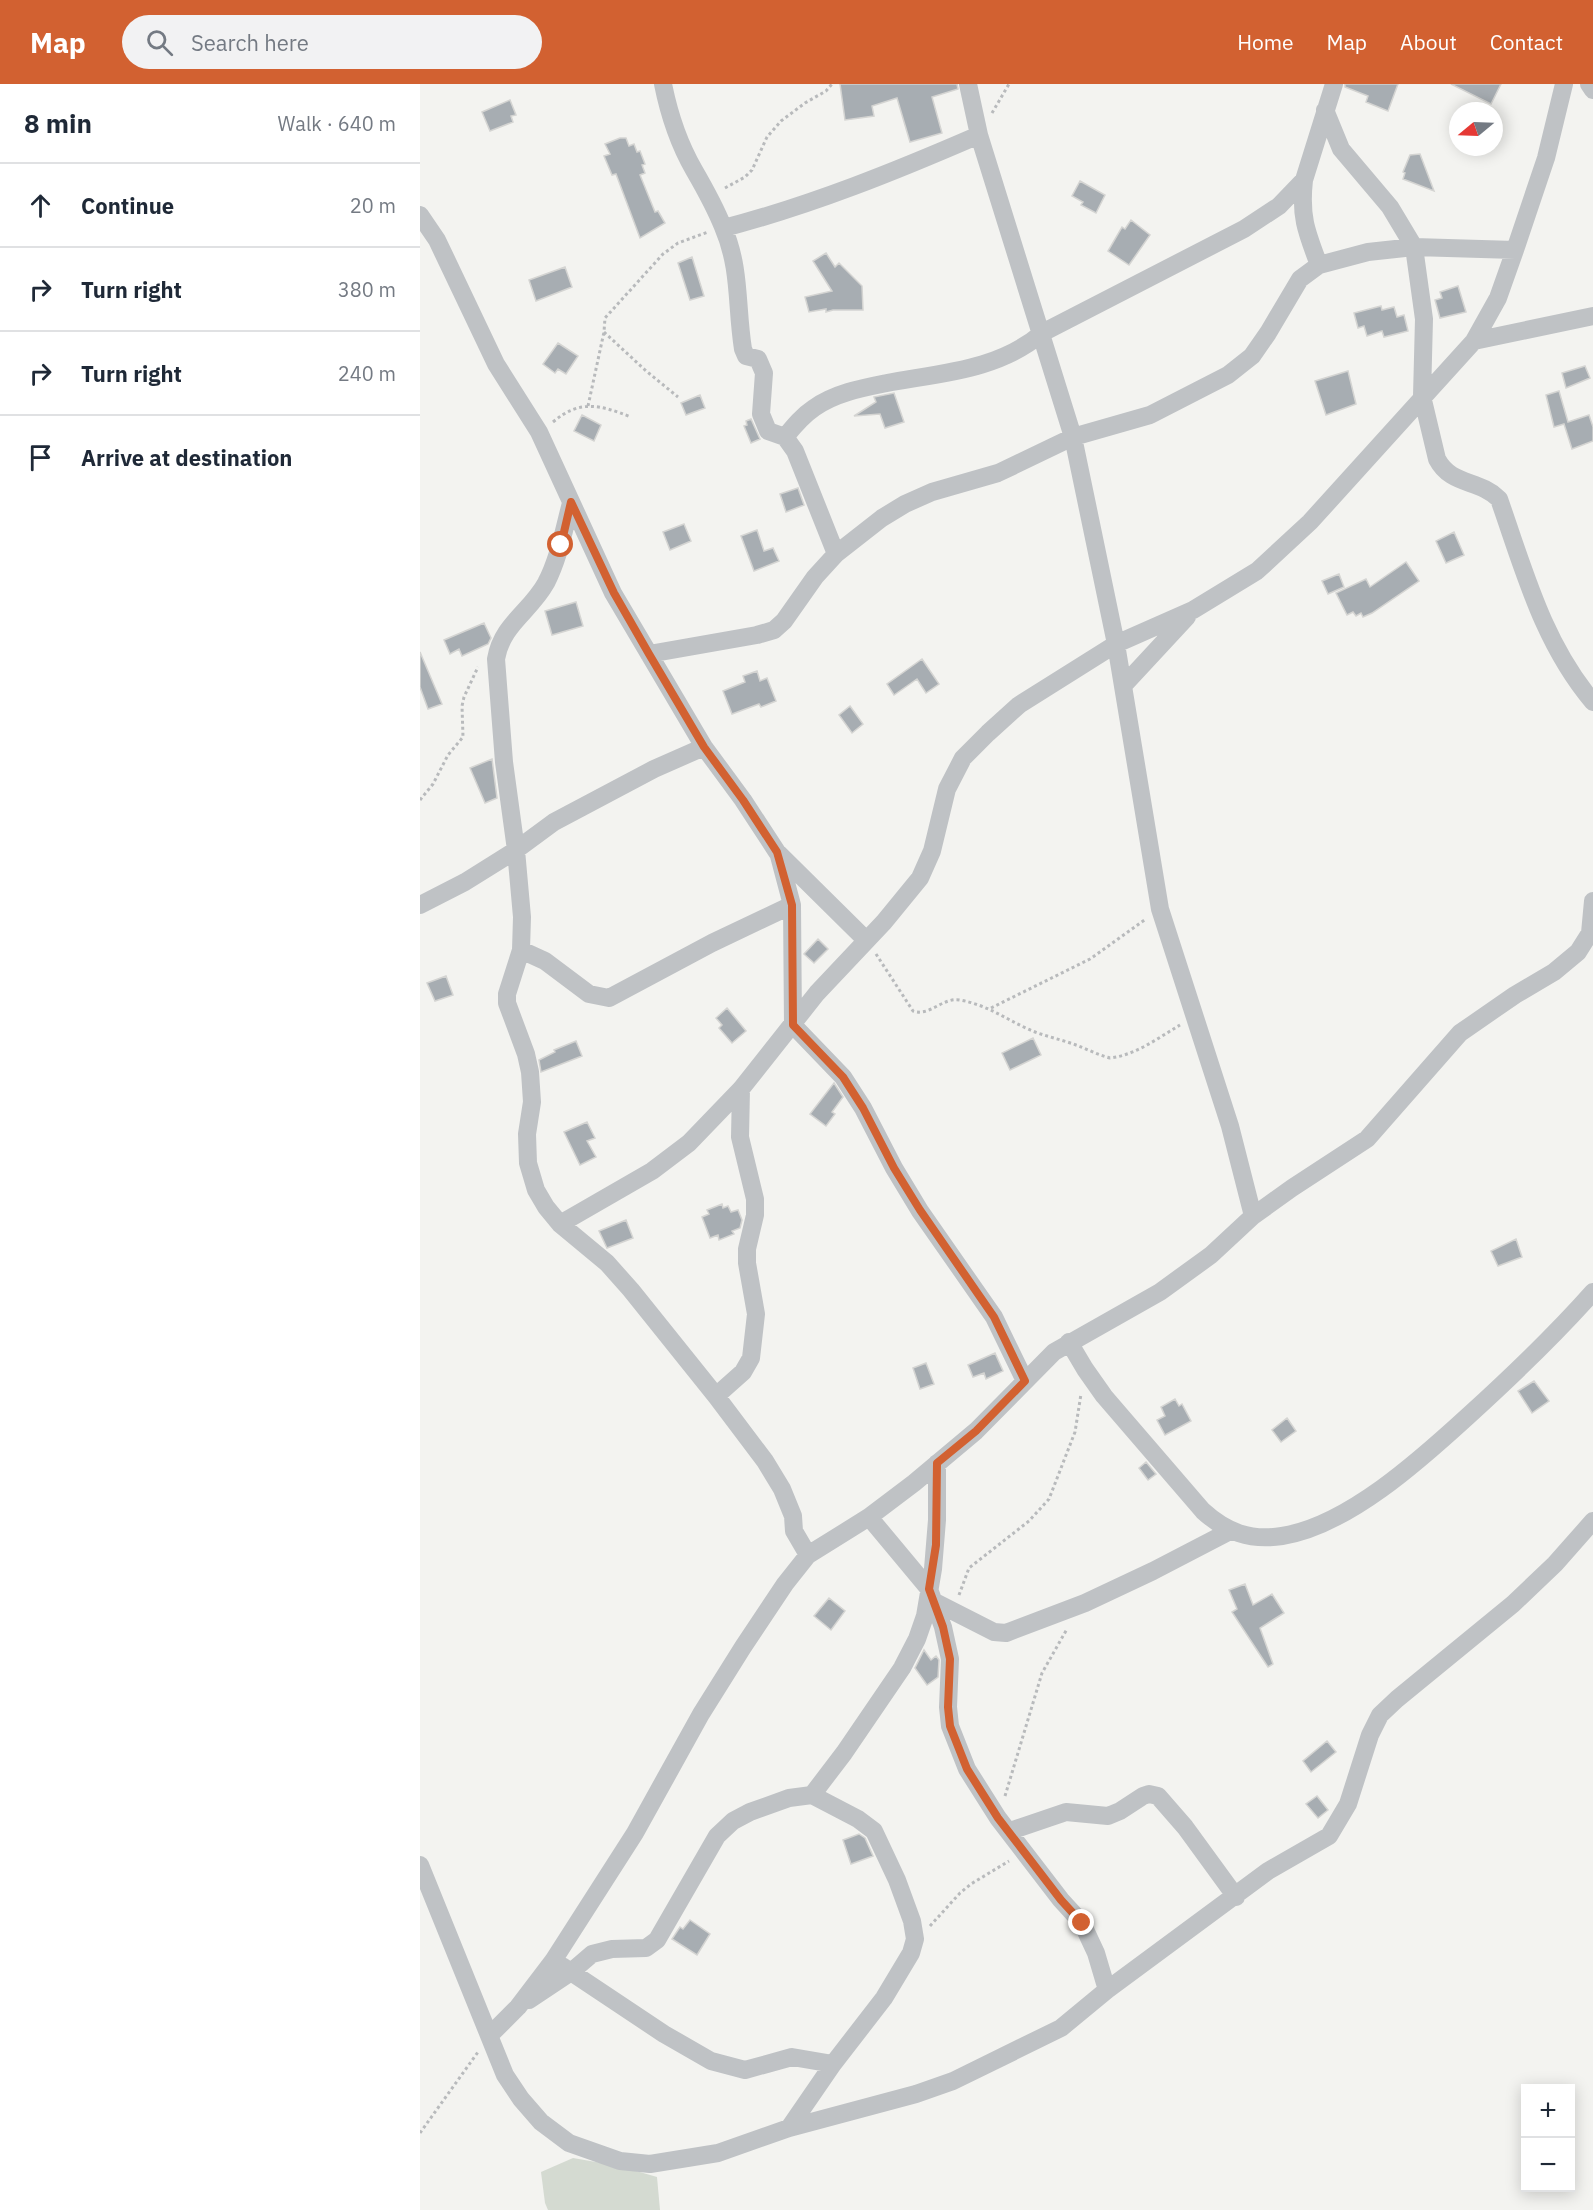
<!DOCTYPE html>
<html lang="en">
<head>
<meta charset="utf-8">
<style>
  :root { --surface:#fff; --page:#f2f2f3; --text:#1f2937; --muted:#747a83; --line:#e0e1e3; --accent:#d26131 }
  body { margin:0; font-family:"IBM Plex Sans",sans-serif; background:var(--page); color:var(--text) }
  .controls { position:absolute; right:18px; bottom:18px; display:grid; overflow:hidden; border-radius:0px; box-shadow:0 3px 15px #0003 }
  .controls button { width:54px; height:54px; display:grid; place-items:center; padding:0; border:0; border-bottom:2px solid var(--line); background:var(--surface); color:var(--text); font:30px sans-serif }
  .compass { position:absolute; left:1029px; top:18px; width:54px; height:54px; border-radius:50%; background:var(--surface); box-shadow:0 3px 15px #0003; rotate:251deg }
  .stop { position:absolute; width:18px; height:18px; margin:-14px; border:4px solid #d26131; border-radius:50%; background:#fff }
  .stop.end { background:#d26131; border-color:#fff; box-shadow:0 2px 6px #0008 }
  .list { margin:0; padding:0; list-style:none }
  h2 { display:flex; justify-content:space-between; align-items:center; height:78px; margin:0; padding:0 24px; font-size:26px }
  h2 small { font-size:20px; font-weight:400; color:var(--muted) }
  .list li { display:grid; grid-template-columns:39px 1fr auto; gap:18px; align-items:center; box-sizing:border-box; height:84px; padding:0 24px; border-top:2px solid var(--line) }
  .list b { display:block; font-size:22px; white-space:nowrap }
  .list em { font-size:20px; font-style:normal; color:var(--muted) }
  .icon { flex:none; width:33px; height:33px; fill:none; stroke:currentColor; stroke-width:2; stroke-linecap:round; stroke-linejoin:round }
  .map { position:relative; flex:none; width:1173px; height:2126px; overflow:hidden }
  header { display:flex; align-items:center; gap:36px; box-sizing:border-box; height:84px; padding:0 30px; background:var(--accent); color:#fff }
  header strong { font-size:28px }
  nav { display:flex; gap:33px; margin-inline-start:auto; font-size:21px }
  .search { width:420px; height:54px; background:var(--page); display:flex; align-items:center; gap:15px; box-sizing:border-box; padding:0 21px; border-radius:33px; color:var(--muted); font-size:22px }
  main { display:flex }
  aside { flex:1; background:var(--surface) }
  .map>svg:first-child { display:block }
  .green { fill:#d4dad1 }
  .building { fill:#a7adb2; stroke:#d4d4d2; stroke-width:1.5 }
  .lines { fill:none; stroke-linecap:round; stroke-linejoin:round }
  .path { stroke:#b8babc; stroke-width:3; stroke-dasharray:3 3; stroke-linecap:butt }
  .minor { stroke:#bfc2c5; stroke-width:18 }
  .route { stroke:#d26131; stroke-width:8 }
</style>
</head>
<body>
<header>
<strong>Map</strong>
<div class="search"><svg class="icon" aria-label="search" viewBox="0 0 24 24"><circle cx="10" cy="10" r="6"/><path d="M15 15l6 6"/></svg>Search here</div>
<nav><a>Home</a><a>Map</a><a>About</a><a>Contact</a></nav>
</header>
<main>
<aside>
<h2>8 min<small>Walk · 640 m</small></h2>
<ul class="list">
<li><svg class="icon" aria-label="ahead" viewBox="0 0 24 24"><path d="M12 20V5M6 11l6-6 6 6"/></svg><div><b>Continue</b></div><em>20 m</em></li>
<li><svg class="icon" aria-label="right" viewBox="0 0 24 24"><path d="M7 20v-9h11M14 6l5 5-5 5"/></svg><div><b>Turn right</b></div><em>380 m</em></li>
<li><svg class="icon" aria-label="right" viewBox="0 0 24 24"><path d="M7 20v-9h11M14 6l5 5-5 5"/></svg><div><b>Turn right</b></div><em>240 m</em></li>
<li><svg class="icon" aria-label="arrive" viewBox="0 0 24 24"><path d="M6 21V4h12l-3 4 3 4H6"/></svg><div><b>Arrive at destination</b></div></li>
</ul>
</aside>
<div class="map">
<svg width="1173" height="2126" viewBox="0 0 1173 2126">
  <rect width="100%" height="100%" fill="#f3f3f0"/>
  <path class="green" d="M 153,2074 L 199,2082 L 237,2093 L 240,2126 L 128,2126 L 125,2119 L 121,2088 Z"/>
  <path class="building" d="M 420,0 L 537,0 L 538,5 L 512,13 L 522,49 L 490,58 L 477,14 L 452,22 L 454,32 L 425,36 Z
    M 925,0 L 978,0 L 968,27 L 946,18 L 948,12 L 925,3 Z
    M 1031,0 L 1081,0 L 1071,20 Z
    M 90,16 L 96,31 L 91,32 L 93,38 L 70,47 L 62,28 Z
    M 200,54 L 206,54 L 209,62 L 214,60 L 217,68 L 220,67 L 225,80 L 222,81 L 225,89 L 220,91 L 235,128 L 238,127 L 245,139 L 220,154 L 196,90 L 192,91 L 184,72 L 190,70 L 185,60 Z
    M 1000,70 L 1014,107 L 983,95 L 985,89 L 983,88 L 990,71 Z
    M 660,97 L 685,111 L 676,129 L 661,121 L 663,118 L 652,112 Z
    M 711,136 L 730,151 L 709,181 L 688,167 L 702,143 L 705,145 Z
    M 406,169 L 415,183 L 419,179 L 442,202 L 443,226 L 413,226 L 406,228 L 406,225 L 389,228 L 385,213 L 412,207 L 393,177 Z
    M 272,173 L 284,212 L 270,216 L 258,179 Z
    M 145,183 L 152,203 L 116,217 L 109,196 Z
    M 1038,202 L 1046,228 L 1020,234 L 1015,216 L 1022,214 L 1020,208 Z
    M 961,222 L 962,226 L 974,223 L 977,233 L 984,231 L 988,247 L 964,253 L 962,247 L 947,252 L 944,242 L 938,244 L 934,229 Z
    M 138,259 L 158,272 L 146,290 L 138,285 L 135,289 L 123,280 Z
    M 1165,282 L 1170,294 L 1146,304 L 1142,289 Z
    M 928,287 L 936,320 L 906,331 L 895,297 Z
    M 1139,307 L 1148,338 L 1169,331 L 1173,343 L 1173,357 L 1152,365 L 1144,340 L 1134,343 L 1126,311 Z
    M 474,309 L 484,338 L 465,344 L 460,330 L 434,332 L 456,318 L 454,313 Z
    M 280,311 L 285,324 L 266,331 L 261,319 Z
    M 162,331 L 181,341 L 174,357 L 154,347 Z
    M 331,335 L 340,355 L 331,359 L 324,342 L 327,341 L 326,337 Z
    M 378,404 L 384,421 L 366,428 L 360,410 Z
    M 264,440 L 271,457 L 250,466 L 243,448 Z
    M 337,446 L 344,467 L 353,464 L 359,477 L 334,487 L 321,452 Z
    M 1034,448 L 1044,471 L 1026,479 L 1016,457 Z
    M 986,478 L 999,497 L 952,529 L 943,533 L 941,529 L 936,532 L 933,528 L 927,531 L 916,509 L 946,495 L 950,503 Z
    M 919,490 L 924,503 L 908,510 L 902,497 Z
    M 156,518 L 163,542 L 132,551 L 125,527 Z
    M 64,539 L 71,554 L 68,560 L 42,572 L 39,565 L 30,570 L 24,556 Z
    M 0,568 L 22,620 L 8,625 L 0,603 Z
    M 502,575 L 519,600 L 506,609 L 497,595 L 474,611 L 467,600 Z
    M 337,587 L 340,597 L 347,594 L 356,617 L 341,623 L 339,620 L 312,630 L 303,607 L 325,598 L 323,592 Z
    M 430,622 L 443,640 L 432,649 L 419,631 Z
    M 72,675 L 77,714 L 65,719 L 50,684 Z
    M 398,855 L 408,865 L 394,879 L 384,870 Z
    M 26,892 L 33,911 L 15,917 L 7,899 Z
    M 307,924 L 326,947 L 312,959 L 299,944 L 302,941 L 296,934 Z
    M 613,954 L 621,971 L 590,986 L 582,969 Z
    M 156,957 L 162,972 L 121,988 L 119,976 L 135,968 L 134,966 Z
    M 414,999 L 423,1013 L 412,1028 L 415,1030 L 406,1042 L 390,1030 Z
    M 167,1038 L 175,1054 L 167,1057 L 176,1073 L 160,1081 L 144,1048 Z
    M 302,1120 L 303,1124 L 308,1122 L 311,1128 L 318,1126 L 322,1136 L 320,1144 L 312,1147 L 314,1150 L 299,1156 L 298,1151 L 290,1154 L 282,1133 L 289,1130 L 287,1126 Z
    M 206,1136 L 213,1154 L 187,1164 L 179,1147 Z
    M 1096,1155 L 1102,1173 L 1078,1182 L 1071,1167 Z
    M 575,1269 L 583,1287 L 566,1295 L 564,1289 L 553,1293 L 548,1281 Z
    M 506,1279 L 514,1300 L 500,1305 L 493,1284 Z
    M 1114,1297 L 1129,1317 L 1112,1329 L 1098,1307 Z
    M 755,1315 L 759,1322 L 762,1320 L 771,1337 L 745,1351 L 737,1336 L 745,1332 L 741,1323 Z
    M 867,1334 L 876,1347 L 861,1358 L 852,1346 Z
    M 726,1378 L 736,1390 L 728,1396 L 719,1384 Z
    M 825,1500 L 833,1521 L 852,1510 L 864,1529 L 840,1544 L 853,1580 L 848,1583 L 812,1528 L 817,1525 L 809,1506 Z
    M 409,1514 L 425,1527 L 411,1546 L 394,1532 Z
    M 504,1566 L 511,1576 L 516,1572 L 519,1576 L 518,1593 L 507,1601 L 495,1584 Z
    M 907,1657 L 916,1668 L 891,1688 L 883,1677 Z
    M 897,1712 L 908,1726 L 898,1734 L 886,1720 Z
    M 439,1750 L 445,1754 L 453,1772 L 431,1780 L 423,1756 Z
    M 270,1836 L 290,1850 L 277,1871 L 252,1855 L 260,1843 L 263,1845 Z"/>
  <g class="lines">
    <path class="path" d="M 572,29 L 589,0
      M 305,104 L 325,93 L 332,86 L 347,53 L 361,37 L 385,19 L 406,7 L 412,0
      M 184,248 L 225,286 L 258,313
      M 168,322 L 184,248 L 185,234 L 243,170 L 258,159 L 288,148
      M 133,338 C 160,315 180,321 211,333
      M 0,716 L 13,700 L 28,671 L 43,653 L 42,622 L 44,613 L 58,583
      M 456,870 L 493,927 C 510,933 522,913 540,916 C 567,921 584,934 608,945 C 623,952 640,955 656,961 C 667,965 678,971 690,974 C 716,971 738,954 760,941
      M 571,924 L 670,875 L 726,835
      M 539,1511 L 549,1484 L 609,1437 L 629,1415 L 655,1348 L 661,1310
      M 585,1712 L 622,1589 L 647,1545
      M 510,1842 L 540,1809 L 551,1800 L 589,1777
      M 0,2049 L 58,1968"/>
    <path class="minor" d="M 243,0 C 249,30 259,60 274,86 C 285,105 295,123 303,143 C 321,185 316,221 323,265 L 326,272 L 338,275 L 344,289 L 341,330 L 348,347 L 365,353 L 375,367 L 416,470
      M 548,0 L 559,51 L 653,353 L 696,560 L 740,825 L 810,1042 L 833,1132
      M 1169,0 L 1173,6
      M 905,26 L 921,65 L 970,123 L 994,163 L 1004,235 L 1002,312 L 1017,375 C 1031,402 1059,395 1079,415 C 1104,486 1123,559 1173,618
      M 884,96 C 880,132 886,147 899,181
      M 0,131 L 17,156 L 76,280 L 119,348 L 193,509 L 284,663 L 323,716 L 357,768 L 446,856
      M 304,144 C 392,121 476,87 559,51
      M 1054,257 L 1173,232
      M 365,353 C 374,342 382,332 394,324 C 415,309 442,304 467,299 C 521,289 579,286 622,249 L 824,145 L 859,122 L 884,96 L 914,0
      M 151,419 C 144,445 139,474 126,499 C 110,528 82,540 76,575 L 84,678 L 96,766 L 102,833 L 101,866 L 87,910 L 87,919 L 106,970 L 110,988 L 112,1018 L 107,1050 L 108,1079 L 116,1106 L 126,1123 L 140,1140 L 187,1179 L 211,1206 L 296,1312 L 345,1377 L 362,1405 L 373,1432 L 374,1447 L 388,1471
      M 229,570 L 337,551 L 354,546 L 364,537 L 395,493 L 416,470 L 462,434 L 485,420 L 512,408 L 578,389 L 653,353 L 730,331 L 808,291 L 832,272 L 848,249 L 880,195 L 899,181 L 948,168 L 994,163 L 1095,166
      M 703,602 L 767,533
      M 359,772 L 372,821 L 373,941 L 423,993 L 443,1024 L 474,1084 L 500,1127 L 574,1233 L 605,1297
      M 0,821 L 45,798 L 96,766 L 134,738 L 234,685 L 284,663
      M 101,866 L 125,877 L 169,910 L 189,914 L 292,859 L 372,821
      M 140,1140 L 232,1087 L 269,1059 L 321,1005 L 397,909 L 464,838 L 500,794 L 512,767 L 527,705 L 543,674 L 568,649 L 599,621 L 696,560 L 773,526 L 837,487 L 890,438 L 1054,257 L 1078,214 L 1095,166 L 1126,74 L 1144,0
      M 649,1258 L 665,1285 L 684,1312 L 783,1427 C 806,1448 830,1457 862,1452 C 927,1442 1000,1376 1047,1333 C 1091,1293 1134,1252 1173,1208
      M 296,1312 L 323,1288 L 331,1274 L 336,1230 L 327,1179 L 327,1165 L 335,1131 L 335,1115 L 320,1053 L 321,1005
      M 449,1433 L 509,1505 L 523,1543 L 530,1575 L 528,1623 L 530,1642 L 547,1685 L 578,1734 L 641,1816 L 662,1839 L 676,1869 L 687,1906
      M 515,1518 L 574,1548 L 586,1549 L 665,1519 L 733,1487 L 810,1447
      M 392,1711 L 424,1669 L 482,1584 L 497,1555 L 505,1532 L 513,1485 L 517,1436 L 517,1379
      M 590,1747 L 646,1728 L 688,1732 L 700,1727 L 723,1712 L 729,1710 L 738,1712 L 765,1743 L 816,1813
      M 0,1781 L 85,1991 L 101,2015 L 121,2038 L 149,2059 L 200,2077 L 230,2080 L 298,2069 L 369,2044 L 496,2010 L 533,1997 L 641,1944 L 687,1906 L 848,1787 L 909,1752 L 928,1720 L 950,1651 L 960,1631 L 977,1615 L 1093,1520 L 1135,1480 L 1173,1437
      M 142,1882 L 244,1950 L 291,1977 L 325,1986 L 372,1973 L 413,1980
      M 109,1916 L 151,1888 L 172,1870 L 192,1865 L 226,1864 L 237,1856 L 297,1752 L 313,1737 L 330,1728 L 369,1714 L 392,1711 L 438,1735 L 454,1747 L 477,1796 L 492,1837 L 495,1855 L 491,1869 L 464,1914 L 413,1980 L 369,2044
      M 69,1952 L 98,1923 L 133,1877 L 215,1749 L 281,1630 L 323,1563 L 365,1500 L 388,1471 L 449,1433 L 494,1399 L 556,1347 L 634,1268 L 740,1208 L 791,1171 L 833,1132 L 872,1104 L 947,1055 L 1040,949 L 1095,911 L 1134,888 L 1158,868 L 1170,849 L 1173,817"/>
  </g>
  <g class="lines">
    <path class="route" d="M 141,461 L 151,418 L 194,509 L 229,570 L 284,663 L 323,716 L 357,768 L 372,821 L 373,941 L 423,993 L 443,1024 L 474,1084 L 500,1126 L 574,1233 L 605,1297 L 556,1347 L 517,1379 L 516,1461 L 509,1505 L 523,1543 L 530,1575 L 528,1623 L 530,1642 L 547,1685 L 578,1734 L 641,1816 L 662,1839"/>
  </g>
</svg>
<div class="controls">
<button>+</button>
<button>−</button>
</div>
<svg class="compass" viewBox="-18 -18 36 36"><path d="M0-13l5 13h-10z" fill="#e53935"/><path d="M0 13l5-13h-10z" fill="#747a83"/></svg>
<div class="stop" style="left:141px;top:461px"></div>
<div class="stop end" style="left:662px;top:1839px"></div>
</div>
</main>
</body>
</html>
